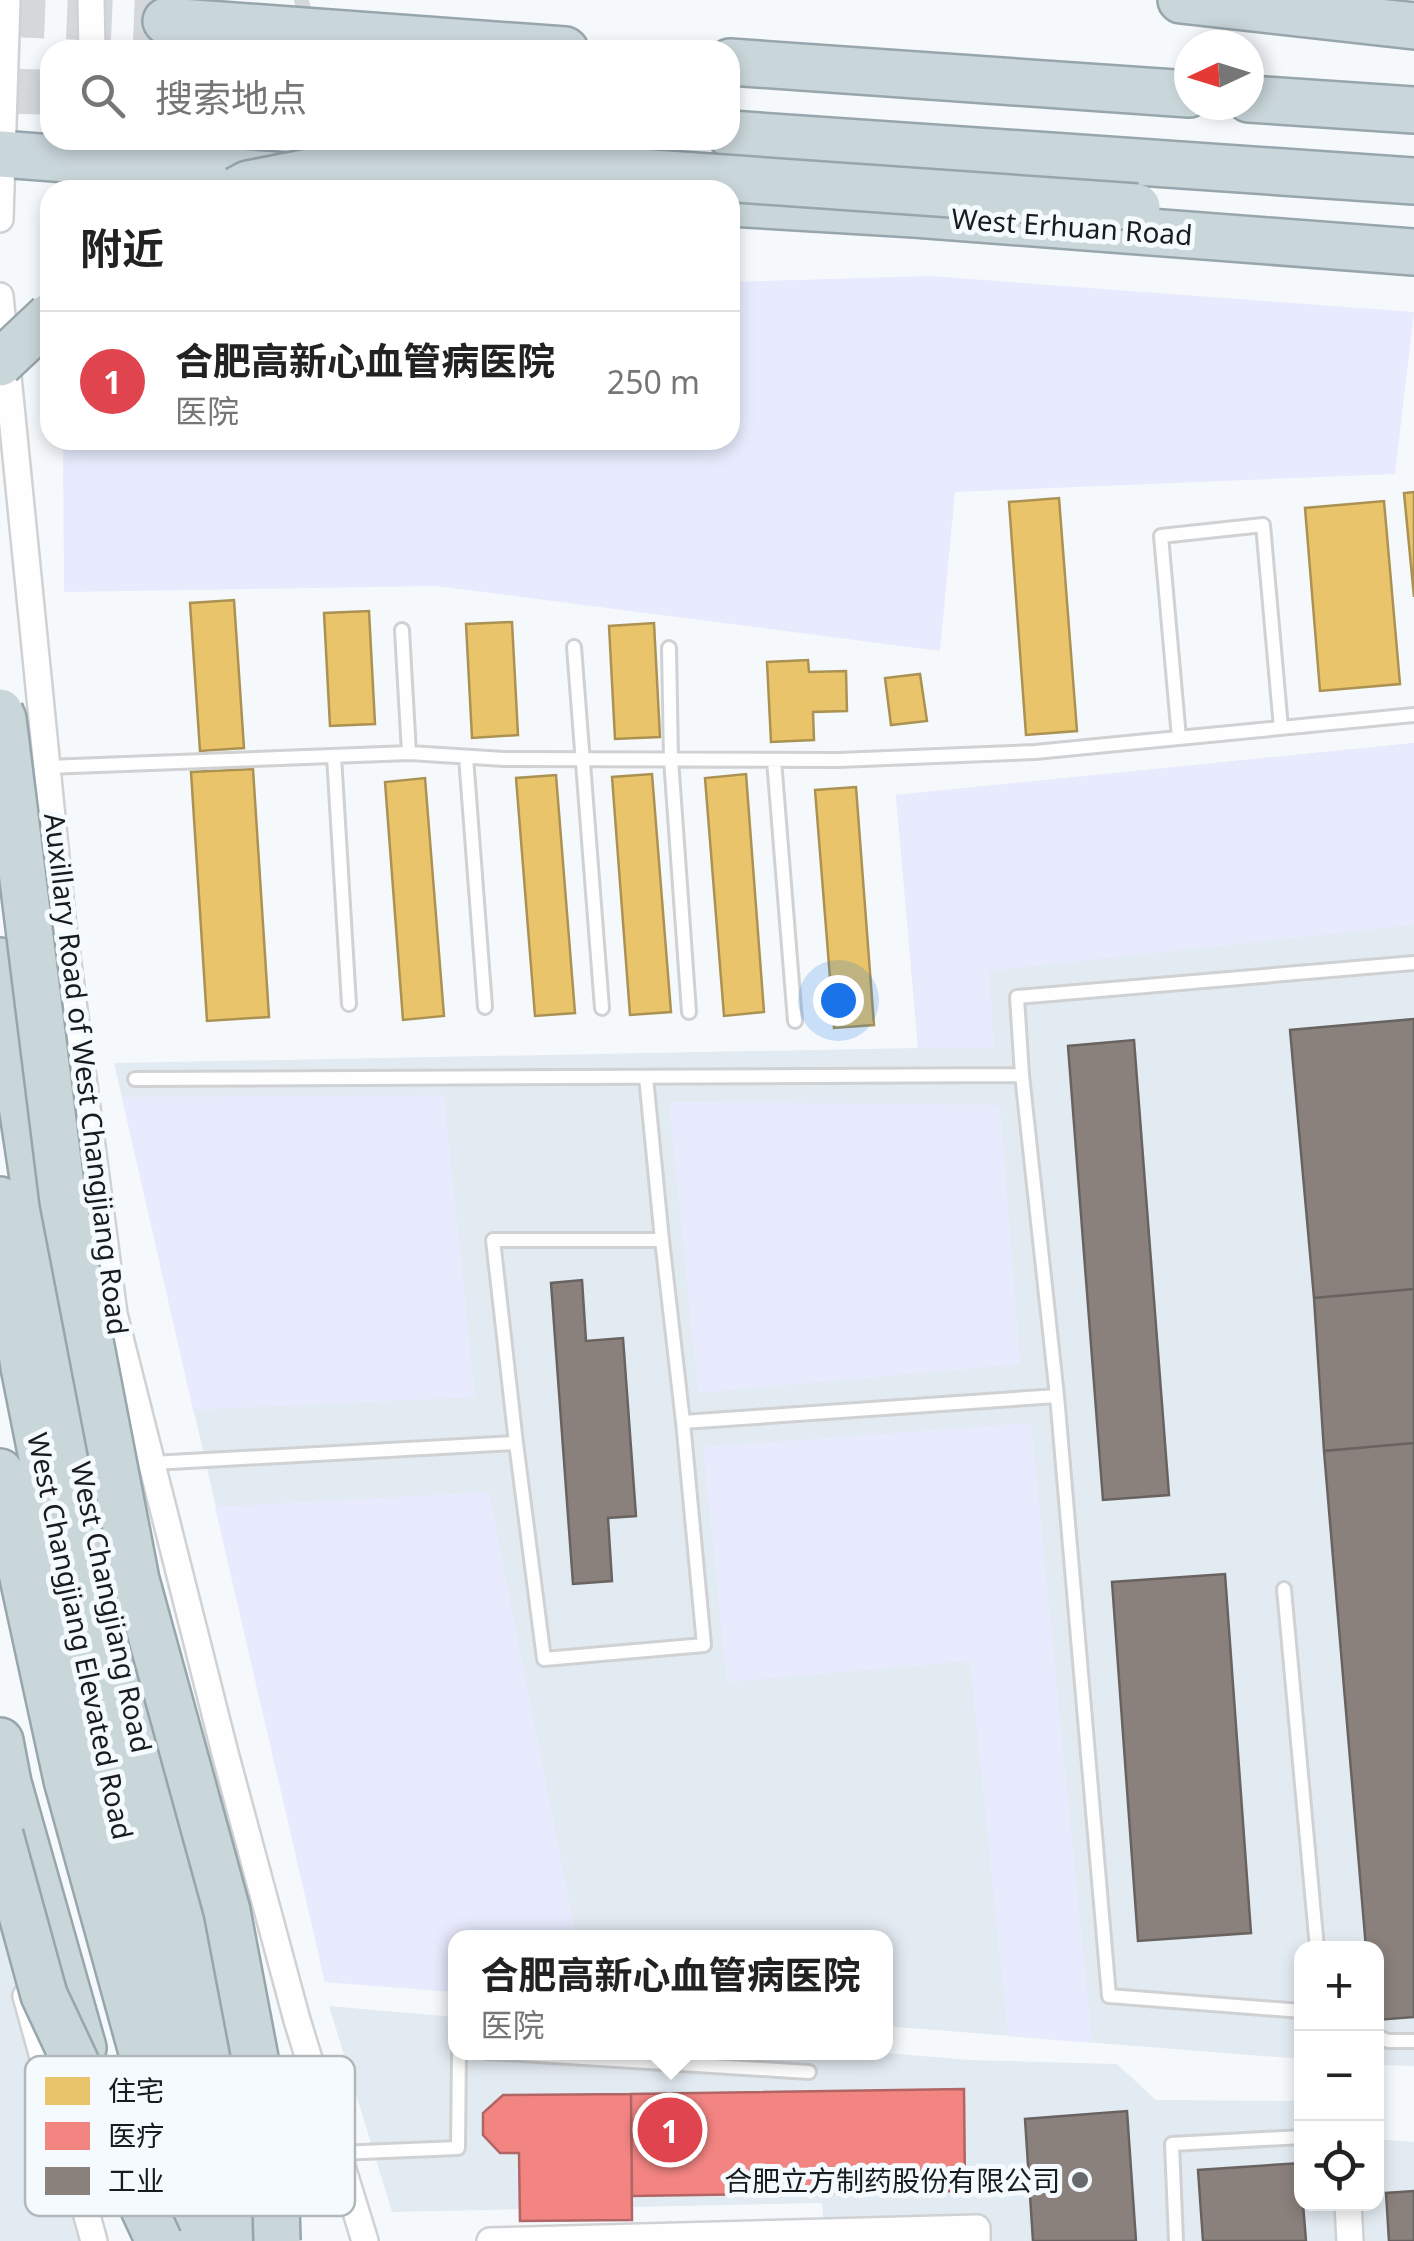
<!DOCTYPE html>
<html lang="zh">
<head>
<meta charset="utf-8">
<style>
  :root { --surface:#fff; --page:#f2f2f2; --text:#222; --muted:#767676; --line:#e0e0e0; --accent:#66696b }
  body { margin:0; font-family:"Noto Sans","Noto Sans SC",sans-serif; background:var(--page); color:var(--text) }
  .controls { position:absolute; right:30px; bottom:30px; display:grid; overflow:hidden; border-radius:20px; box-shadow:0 5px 15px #0003 }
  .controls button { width:90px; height:90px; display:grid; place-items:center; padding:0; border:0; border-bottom:2px solid var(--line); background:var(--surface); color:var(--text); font:50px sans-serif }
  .compass { position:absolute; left:1174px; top:30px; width:90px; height:90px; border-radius:50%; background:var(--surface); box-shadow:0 5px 15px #0003; rotate:266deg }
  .you { position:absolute; left:838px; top:1000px; width:35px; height:35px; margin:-25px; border:8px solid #fff; border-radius:50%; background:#1a73e8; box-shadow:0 0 0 15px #1a73e833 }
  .badge { display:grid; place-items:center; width:65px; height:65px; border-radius:50%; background:var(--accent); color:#fff; font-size:32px; font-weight:700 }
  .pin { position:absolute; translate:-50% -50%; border:5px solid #fff; box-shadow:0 2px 10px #0006 }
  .popup { position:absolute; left:448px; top:1930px; width:445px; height:130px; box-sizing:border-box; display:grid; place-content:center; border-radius:20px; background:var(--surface); filter:drop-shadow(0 2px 8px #0005); font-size:32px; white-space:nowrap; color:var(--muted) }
  .popup b { font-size:38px; color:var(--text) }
  .popup::after { content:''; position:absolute; left:50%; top:100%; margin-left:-20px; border:20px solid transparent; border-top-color:var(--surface) }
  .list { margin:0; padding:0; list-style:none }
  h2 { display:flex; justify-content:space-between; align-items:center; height:130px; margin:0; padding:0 40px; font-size:42px }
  h2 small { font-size:32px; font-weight:400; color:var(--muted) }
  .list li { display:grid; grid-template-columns:65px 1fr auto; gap:30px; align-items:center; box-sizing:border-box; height:140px; padding:0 40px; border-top:2px solid var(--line) }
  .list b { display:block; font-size:38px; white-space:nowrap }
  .list p { margin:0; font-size:32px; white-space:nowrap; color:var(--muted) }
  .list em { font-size:32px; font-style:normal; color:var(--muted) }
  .icon { flex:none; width:55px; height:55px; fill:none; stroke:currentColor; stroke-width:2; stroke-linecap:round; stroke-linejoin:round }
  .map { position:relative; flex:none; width:1414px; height:2241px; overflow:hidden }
  .search { position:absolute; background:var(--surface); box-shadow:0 5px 15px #0003; left:40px; top:40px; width:700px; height:110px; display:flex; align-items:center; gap:25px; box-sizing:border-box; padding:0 35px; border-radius:30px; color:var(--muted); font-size:38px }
  .panel { position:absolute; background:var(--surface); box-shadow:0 5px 15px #0003; left:40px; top:180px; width:700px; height:270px; border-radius:30px }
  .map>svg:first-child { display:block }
  .built { fill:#e3ebf2 }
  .green { fill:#e7ebfd }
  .homes { fill:#e9c46a; stroke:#ab9253; stroke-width:2.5 }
  .health { fill:#f28482; stroke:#b16564; stroke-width:2.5 }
  .industry { fill:#8a817c; stroke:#686360; stroke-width:2.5 }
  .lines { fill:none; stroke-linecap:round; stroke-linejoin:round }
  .highway-tunnel { stroke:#d5d8db; stroke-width:45; stroke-dasharray:45 22; stroke-linecap:butt }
  .lane-casing { stroke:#cfd1d3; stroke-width:18 }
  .street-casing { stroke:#cfd1d3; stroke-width:30 }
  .highway-casing { stroke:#97a6ac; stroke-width:50 }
  .lane { stroke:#fefeff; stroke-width:12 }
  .street { stroke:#fefeff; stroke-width:25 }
  .highway { stroke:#c9d6da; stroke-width:45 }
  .highway-bridge-casing { stroke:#97a6ac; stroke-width:50; stroke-linecap:butt }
  .highway-bridge { stroke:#c9d6da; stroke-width:45 }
  .poi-dot { fill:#66696b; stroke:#f4fafe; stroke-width:4 }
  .labels { text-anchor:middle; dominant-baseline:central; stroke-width:10; stroke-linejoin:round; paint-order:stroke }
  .street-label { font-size:28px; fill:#191c1d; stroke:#f4fafe }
  .poi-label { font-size:28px; fill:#191c1d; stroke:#f4fafe; text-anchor:end }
  .key { fill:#f4fafe; stroke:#b2b7ba; stroke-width:2.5 }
  .key-label { font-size:28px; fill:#191c1d }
</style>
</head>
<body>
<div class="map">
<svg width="1414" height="2241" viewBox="0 0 1414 2241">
  <rect width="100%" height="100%" fill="#f6f9fc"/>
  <path class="built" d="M 1414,743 L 1414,2066 L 1377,2065 L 1376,1948 L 1302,1948 L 1301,2059 L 885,2026 L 885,1938 L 455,1938 L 455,1992 L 325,1982 L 114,1063 L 918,1048 L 896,795 Z
    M 0,1904 L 94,2241 L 0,2241 Z
    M 329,2006 L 455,2017 L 455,2052 L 875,2052 L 969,2060 L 1117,2064 L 1156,2100 L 1301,2101 L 1302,2204 L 1376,2204 L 1377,2116 L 1378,2139 L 1414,2142 L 1414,2241 L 825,2241 L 822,2203 L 392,2212 Z"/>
  <path class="green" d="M 929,276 L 1414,312 L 1395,474 L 955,492 L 940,651 L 436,586 L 64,592 L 63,440 L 730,440 L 730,282 Z
    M 1414,743 L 1414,925 L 989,971 L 994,1048 L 919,1048 L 896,795 Z
    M 444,1095 L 475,1397 L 193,1410 L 122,1097 Z
    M 669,1102 L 1000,1105 L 1020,1364 L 698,1393 Z
    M 1031,1423 L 1092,2043 L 1008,2036 L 970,1661 L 727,1682 L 703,1447 Z
    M 489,1492 L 576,1937 L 455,1938 L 455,1992 L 325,1982 L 215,1507 Z"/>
  <path class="homes" d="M 1414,492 L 1414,597 L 1404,493 Z
    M 1059,498 L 1077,731 L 1026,735 L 1009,502 Z
    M 1384,501 L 1400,684 L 1320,691 L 1305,508 Z
    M 234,600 L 244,748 L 200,751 L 190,603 Z
    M 369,611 L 375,724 L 330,726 L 324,613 Z
    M 512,622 L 518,735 L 472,738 L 466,624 Z
    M 654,623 L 660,737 L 615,739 L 609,626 Z
    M 808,660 L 809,672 L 846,671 L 847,711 L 813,712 L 814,740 L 771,742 L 767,662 Z
    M 920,674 L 927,721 L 891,725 L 885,678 Z
    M 253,769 L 269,1017 L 207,1021 L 191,772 Z
    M 652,774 L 671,1012 L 630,1015 L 612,777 Z
    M 746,774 L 764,1012 L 724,1016 L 705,778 Z
    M 556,775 L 575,1013 L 535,1016 L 516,778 Z
    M 425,778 L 444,1016 L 403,1020 L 385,782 Z
    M 856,787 L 874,1025 L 834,1028 L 815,790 Z"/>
  <path class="health" d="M 964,2089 L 965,2191 L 632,2196 L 631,2094 Z
    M 631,2094 L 632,2220 L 520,2221 L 519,2153 L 500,2153 L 483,2135 L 483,2113 L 503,2095 Z"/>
  <path class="industry" d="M 1414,1019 L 1414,1289 L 1314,1298 L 1290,1030 Z
    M 1134,1040 L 1169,1495 L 1103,1500 L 1068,1046 Z
    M 582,1280 L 586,1341 L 623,1338 L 636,1516 L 608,1518 L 612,1581 L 573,1584 L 551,1283 Z
    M 1414,1289 L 1414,1443 L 1324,1451 L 1314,1298 Z
    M 1414,1443 L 1414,2017 L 1376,2020 L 1376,1948 L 1366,1948 L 1324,1451 Z
    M 1225,1574 L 1251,1933 L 1138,1941 L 1112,1582 Z
    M 1127,2111 L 1136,2241 L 1033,2241 L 1025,2119 Z
    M 1301,2163 L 1302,2204 L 1303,2204 L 1306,2241 L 1203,2241 L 1198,2170 Z
    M 1414,2191 L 1414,2241 L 1389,2241 L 1386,2193 Z"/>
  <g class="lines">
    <path class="highway-tunnel" d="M 295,4 L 309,0
      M 0,14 L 166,21
      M 0,91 L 50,92"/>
    <g class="lane-casing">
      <path id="lane" d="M 402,630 L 409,753
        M 574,647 L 602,1008
        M 669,648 L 671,759 L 689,1012
        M 1179,738 L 1161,536 L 1263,525 L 1281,728
        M 334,756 L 349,1004
        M 466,757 L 485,1007
        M 774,760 L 795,1021
        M 47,767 L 409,753 L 504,759 L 838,760 L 1035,752 L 1414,715
        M 1022,1075 L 1057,1396
        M 646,1077 L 662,1240
        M 135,1079 L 1022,1075 L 1017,997 L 1414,963
        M 516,1443 L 493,1240 L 662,1240 L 683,1422
        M 152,1463 L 516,1443 L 544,1659 L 704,1645 L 683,1422 L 1057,1396 L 1109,1996 L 1302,2011
        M 1284,1589 L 1317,1948
        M 1376,2036 L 1388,2041 L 1414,2041
        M 487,2052 L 809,2072
        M 338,2153 L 458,2148 L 459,2052
        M 1176,2241 L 1172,2144 L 1302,2137"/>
    </g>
    <g class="street-casing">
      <path id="street" d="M 91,0 L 92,50
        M 0,219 L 7,0
        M 0,296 L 62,918 L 114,1314 L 225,1753 L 297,2020 L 365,2241
        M 26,1996 L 94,2241
        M 1348,2204 L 1350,2241
        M 490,2241 L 977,2228 L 977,2241"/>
    </g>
    <g class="highway-casing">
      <path id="highway" d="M 1181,0 L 1414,26
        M 166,21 L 565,50
        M 730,62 L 1189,94
        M 1249,99 L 1414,110
        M 730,134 L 1414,181
        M 0,154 L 287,176
        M 366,182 L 506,190
        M 730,203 L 914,214 L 1414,252
        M 0,961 L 63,1375 L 146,1766 L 256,2152
        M 0,1200 L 24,1367 L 102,1760 L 235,2241
        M 0,1472 L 67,1780 L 194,2241
        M 0,1741 L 8,1783 L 83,2048"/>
    </g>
    <use href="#lane" class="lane"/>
    <use href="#street" class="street"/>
    <use href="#highway" class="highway"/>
    <g class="highway-bridge-casing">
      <path id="highway-bridge" d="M 237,190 L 248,184 L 324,169 L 407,163 L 495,162 L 1137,207
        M 0,363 L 50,316
        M 0,712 L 3,719 L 63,1201 L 136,1580 L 227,1911 L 275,2163 L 277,2241
        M 0,1835 L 44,1995 L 159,2241"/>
    </g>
    <use href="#highway-bridge" class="highway-bridge"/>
  </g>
  <circle class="poi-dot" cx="1080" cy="2180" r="10"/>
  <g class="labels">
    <g class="street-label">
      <text transform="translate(1072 226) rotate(4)">West Erhuan Road</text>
      <text transform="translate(87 1074) rotate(83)">Auxillary Road of West Changjiang Road</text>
      <text transform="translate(112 1607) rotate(78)">West Changjiang Road</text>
      <text transform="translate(81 1636) rotate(78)">West Changjiang Elevated Road</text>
    </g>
    <g class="poi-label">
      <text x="1060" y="2180">合肥立方制药股份有限公司</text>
    </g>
  </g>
  <rect x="25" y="2056" width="330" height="160" rx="15" class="key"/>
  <rect x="45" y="2077" width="45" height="28" fill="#e9c46a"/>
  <rect x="45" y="2122" width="45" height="28" fill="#f28482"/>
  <rect x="45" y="2167" width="45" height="28" fill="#8a817c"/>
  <g class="key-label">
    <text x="108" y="2101">住宅</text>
    <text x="108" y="2146">医疗</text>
    <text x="108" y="2191">工业</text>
  </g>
</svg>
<div class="controls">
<button>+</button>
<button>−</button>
<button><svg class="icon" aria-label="locate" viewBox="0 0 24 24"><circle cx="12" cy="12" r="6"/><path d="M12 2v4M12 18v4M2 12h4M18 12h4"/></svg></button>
</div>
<svg class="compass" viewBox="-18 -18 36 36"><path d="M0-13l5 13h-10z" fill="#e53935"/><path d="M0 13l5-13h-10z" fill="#767676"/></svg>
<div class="you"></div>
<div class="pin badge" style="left:670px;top:2130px;background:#e0444e">1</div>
<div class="popup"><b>合肥高新心血管病医院</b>医院</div>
<div class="search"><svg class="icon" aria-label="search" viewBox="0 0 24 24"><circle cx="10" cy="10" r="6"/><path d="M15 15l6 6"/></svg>搜索地点</div>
<section class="panel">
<h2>附近<small></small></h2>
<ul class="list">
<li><span class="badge" style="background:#e0444e">1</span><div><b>合肥高新心血管病医院</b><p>医院</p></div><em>250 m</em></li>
</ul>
</section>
</div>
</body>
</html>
